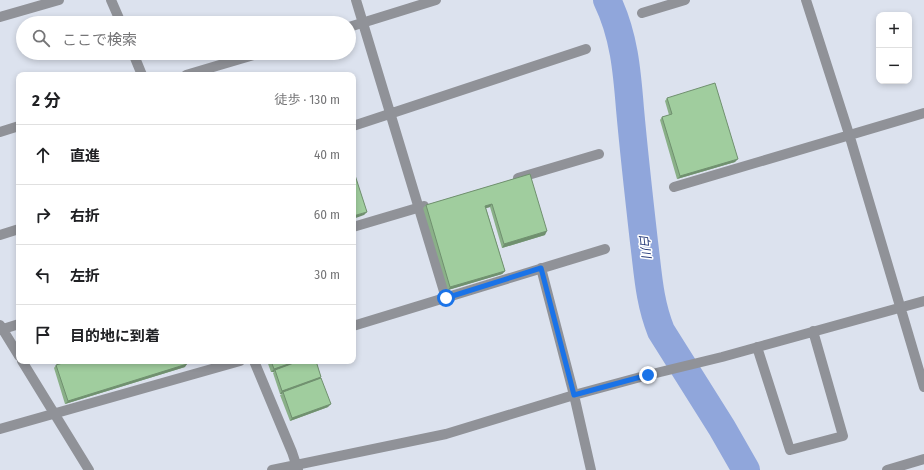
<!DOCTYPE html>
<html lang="ja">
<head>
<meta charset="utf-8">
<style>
  :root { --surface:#fff; --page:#f2f2f2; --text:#202124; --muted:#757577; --line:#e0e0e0 }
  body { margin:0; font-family:"Fira Sans Condensed","Noto Sans JP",sans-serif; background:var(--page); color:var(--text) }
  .controls { position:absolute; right:12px; top:12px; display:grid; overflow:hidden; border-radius:8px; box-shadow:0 2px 6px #0003 }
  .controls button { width:36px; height:36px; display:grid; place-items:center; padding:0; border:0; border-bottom:1px solid var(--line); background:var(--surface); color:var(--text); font:20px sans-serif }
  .stop { position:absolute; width:12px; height:12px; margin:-9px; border:3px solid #1a73e8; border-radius:50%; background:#fff }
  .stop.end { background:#1a73e8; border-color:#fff; box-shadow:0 1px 4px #0008 }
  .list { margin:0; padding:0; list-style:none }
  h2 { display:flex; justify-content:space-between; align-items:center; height:52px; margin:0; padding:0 16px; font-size:17px }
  h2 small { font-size:13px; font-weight:400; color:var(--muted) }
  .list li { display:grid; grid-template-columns:26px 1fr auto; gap:12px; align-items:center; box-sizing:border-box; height:60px; padding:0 16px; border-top:1px solid var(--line) }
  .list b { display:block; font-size:15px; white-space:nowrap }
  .list em { font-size:13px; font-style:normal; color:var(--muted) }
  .icon { flex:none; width:22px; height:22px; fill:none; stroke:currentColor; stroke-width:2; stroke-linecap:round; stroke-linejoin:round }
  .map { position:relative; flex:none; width:924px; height:470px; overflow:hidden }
  .search { position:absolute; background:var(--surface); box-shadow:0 2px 6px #0003; left:16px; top:16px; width:340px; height:44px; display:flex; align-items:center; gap:10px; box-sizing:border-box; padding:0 14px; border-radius:22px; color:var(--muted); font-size:15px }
  .panel { position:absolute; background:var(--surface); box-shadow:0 2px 6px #0003; left:16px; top:72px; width:340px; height:292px; border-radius:8px }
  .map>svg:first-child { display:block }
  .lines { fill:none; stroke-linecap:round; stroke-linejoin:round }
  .river { stroke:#90a6db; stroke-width:28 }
  .minor { stroke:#909298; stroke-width:10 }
  .wall { fill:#8ab088 }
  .shaded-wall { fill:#70906f }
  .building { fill:#a0cd9e; stroke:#70906f }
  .route { stroke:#1a73e8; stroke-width:5 }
  .labels { text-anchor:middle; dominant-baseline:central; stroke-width:3; stroke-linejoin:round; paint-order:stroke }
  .water-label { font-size:12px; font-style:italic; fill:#253a79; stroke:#fff }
</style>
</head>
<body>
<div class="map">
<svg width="924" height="470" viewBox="0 0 924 470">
  <rect width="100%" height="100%" fill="#dce2ee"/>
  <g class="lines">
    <path class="river" d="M 607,0 C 624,35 627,71 630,109 C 634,153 639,198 644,242 C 648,273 649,301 661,331 L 722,428 L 746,470"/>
    <path class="minor" d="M 111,0 L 121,23
      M 356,0 L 446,298
      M 806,0 L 849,134 L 924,387
      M 642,13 L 685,0
      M 0,17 L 59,0
      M 349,27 L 436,0
      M 133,53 L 142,75
      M 186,75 L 260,53
      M 353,126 L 586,49
      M 0,132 L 19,126
      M 518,178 L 599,154
      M 674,187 L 924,113
      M 353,227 L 424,206
      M 0,235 L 19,229
      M 541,268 L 574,395 L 591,470
      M 0,325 L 19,356
      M 353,326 L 605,249
      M 0,330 L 19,324
      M 757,347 L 790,450 L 843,436 L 813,331
      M 22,361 L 89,470
      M 254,361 L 292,452 L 298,470
      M 0,429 L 240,361
      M 272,470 L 446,434 L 574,395 L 648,375 L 722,357 L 924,301
      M 887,470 L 924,459"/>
  </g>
  <path class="wall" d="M 667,98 L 735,162 L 677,179 L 660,120 L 662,117 L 669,115 L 665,101 Z
    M 530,174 L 545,235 L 502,248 L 490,207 L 486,208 L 505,271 L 502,274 L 448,290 L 423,208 L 426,205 Z
    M 267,361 L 316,361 L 328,407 L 290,421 L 280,395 L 282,394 L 280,394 L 273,373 L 274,372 L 271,372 Z
    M 56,365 L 185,367 L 65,404 L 54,368 Z"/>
  <path class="shaded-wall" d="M 738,159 L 735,162 L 677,179 L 680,176 Z
    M 492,204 L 490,207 L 483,209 L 485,206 Z
    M 367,212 L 364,215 L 353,219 L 353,216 Z
    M 547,231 L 545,235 L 502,248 L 504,244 Z
    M 505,271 L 502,274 L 448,290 L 450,287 Z
    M 297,361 L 303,361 L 275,370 L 274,372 L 271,372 L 274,369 Z
    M 187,364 L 185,367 L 65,404 L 68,401 Z
    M 321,377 L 319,380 L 283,392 L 282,394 L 280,394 L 282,391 Z
    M 331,404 L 328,407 L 290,421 L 292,418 Z"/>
  <path class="building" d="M 715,83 L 738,159 L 680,176 L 662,117 L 672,114 L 667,98 Z
    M 353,169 L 367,212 L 353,216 Z
    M 530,174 L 547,231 L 504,244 L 492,204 L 485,206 L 505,271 L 450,287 L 426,205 Z
    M 69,361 L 187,361 L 187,364 L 68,401 L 56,365 Z
    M 271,361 L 297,361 L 274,369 Z
    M 299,361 L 316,361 L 321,377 L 282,391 L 275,370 Z
    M 321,378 L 331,404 L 292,418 L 283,392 Z"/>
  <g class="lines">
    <path class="route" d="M 446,298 L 541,268 L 574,395 L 648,375"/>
  </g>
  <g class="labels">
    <g class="water-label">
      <text transform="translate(645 246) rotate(83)">白川</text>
    </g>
  </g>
</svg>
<div class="controls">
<button>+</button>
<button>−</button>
</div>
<div class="stop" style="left:446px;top:298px"></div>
<div class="stop end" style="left:648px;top:375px"></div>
<div class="search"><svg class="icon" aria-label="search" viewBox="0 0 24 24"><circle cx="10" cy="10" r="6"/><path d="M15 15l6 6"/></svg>ここで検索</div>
<section class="panel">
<h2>2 分<small>徒歩 · 130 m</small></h2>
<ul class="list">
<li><svg class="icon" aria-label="ahead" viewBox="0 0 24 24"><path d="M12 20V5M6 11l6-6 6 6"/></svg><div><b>直進</b></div><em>40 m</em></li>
<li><svg class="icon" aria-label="right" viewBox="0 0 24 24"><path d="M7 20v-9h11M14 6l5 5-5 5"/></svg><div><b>右折</b></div><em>60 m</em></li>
<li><svg class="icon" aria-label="left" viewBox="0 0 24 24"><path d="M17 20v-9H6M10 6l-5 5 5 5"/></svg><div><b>左折</b></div><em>30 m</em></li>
<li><svg class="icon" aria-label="arrive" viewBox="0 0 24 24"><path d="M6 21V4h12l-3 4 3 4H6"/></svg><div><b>目的地に到着</b></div></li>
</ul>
</section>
</div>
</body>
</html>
